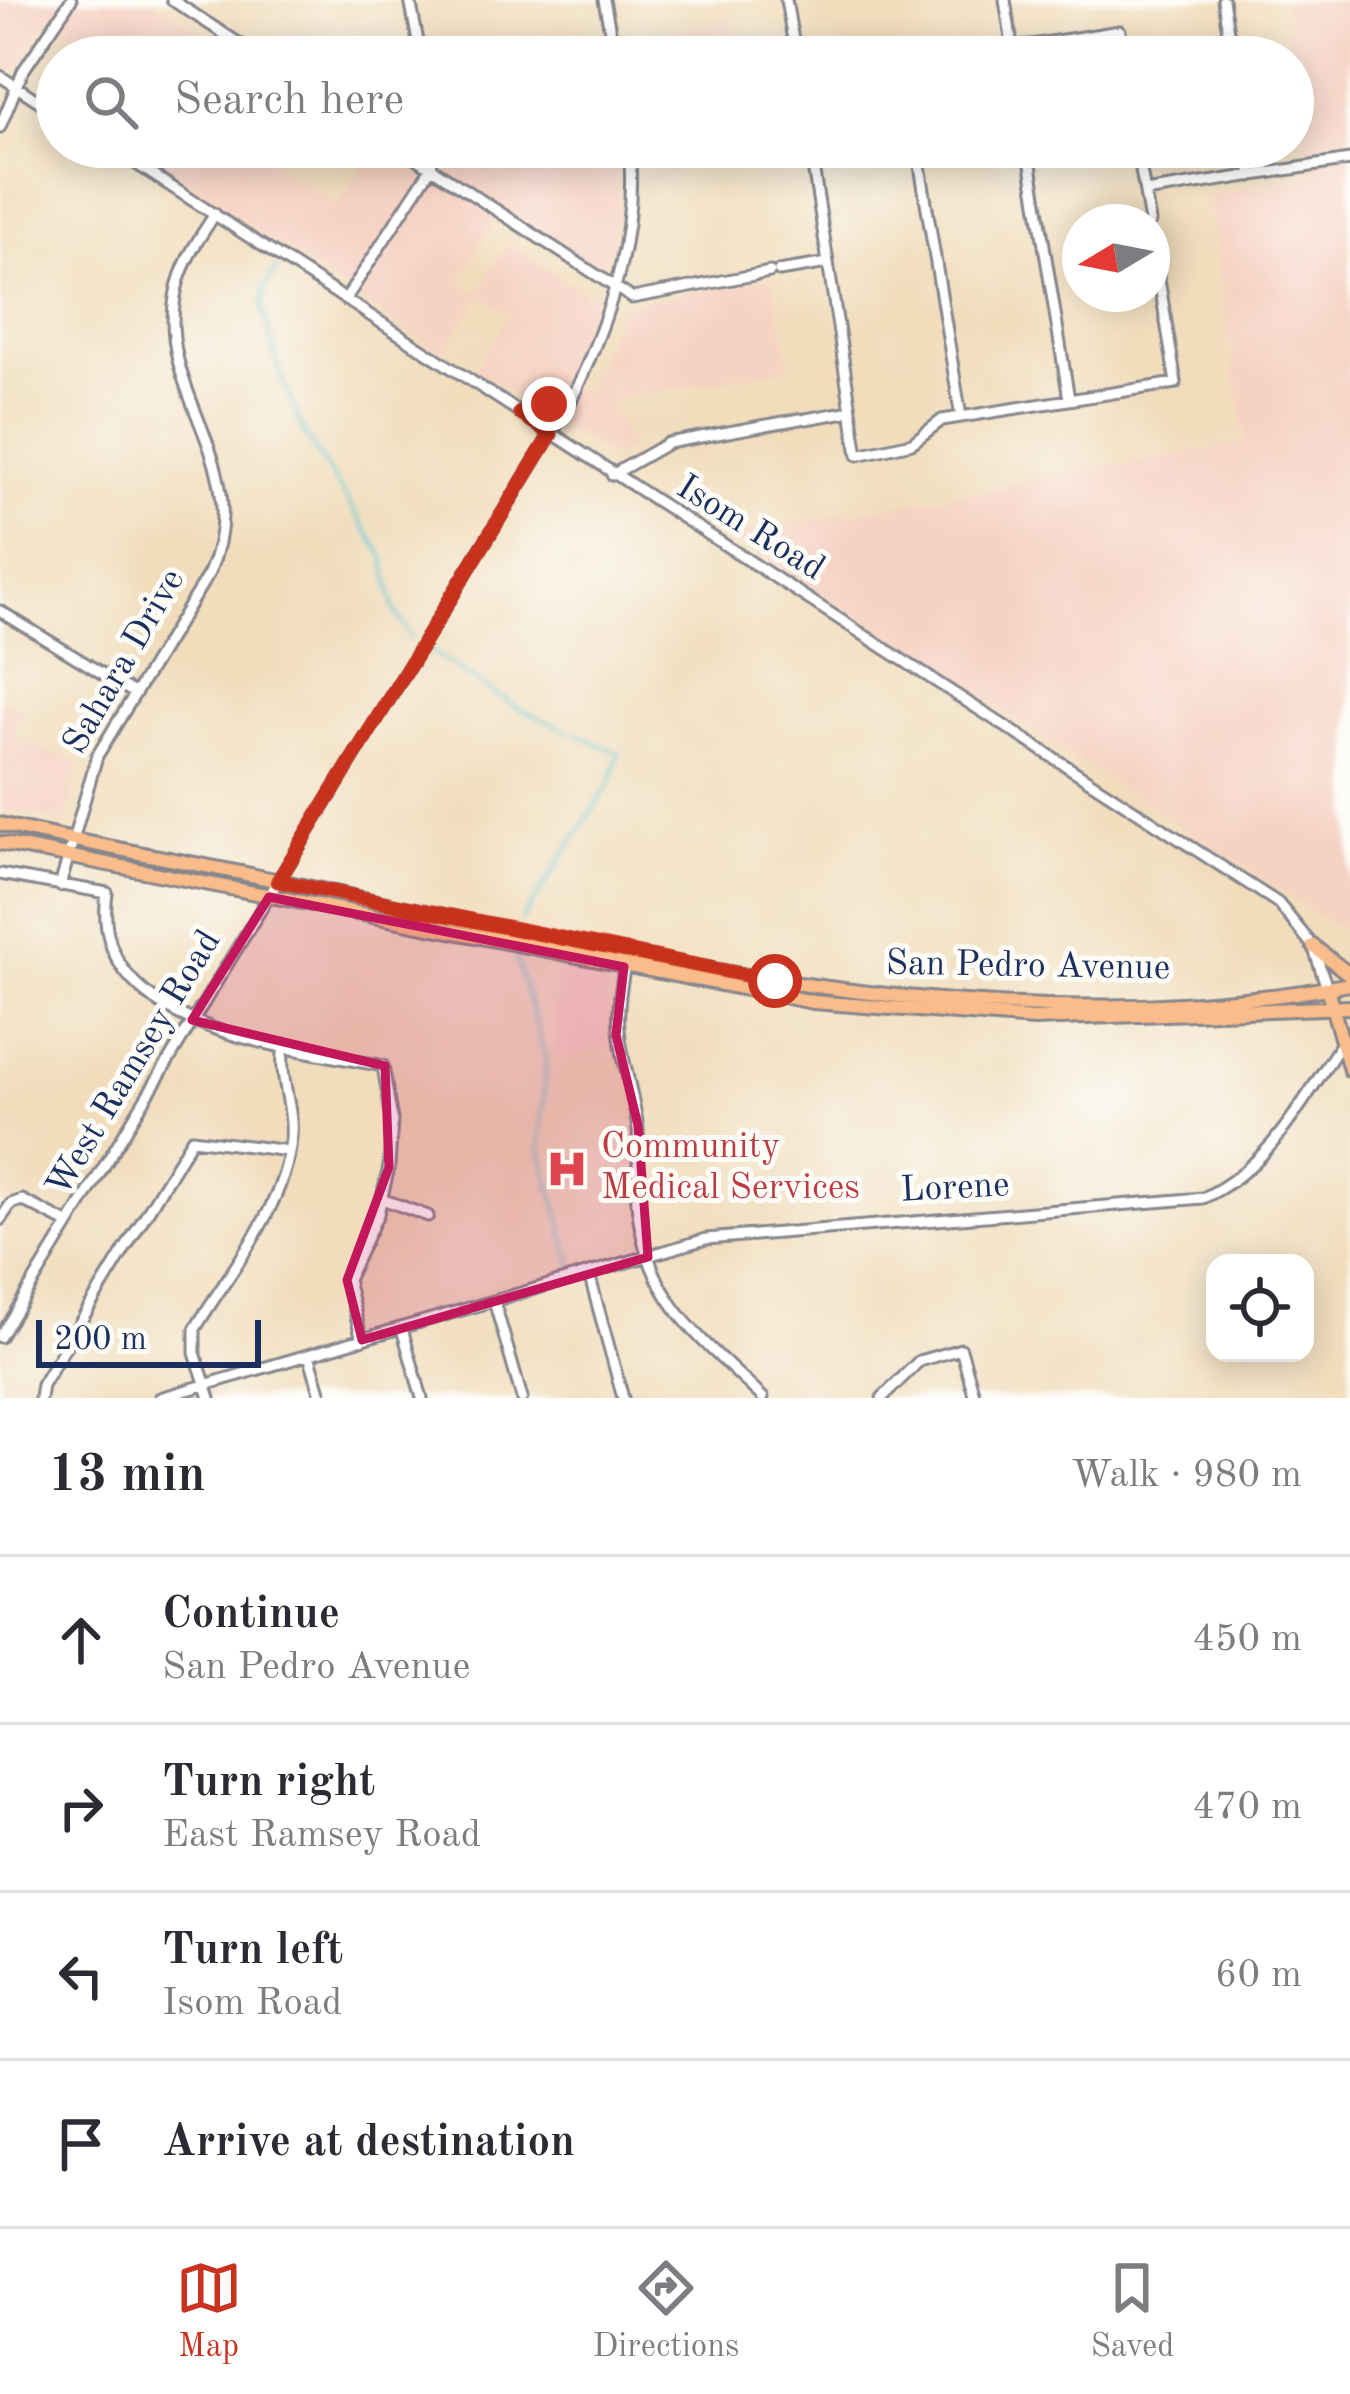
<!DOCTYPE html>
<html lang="en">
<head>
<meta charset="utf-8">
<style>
  :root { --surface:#fff; --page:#f7f7f7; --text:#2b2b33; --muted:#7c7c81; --line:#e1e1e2; --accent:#c8321e }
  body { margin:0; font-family:"Old Standard TT",serif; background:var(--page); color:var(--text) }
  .controls { position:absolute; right:36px; bottom:36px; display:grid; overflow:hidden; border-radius:24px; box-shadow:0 6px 30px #0003 }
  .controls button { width:108px; height:108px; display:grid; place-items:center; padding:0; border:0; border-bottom:3px solid var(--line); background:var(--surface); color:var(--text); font:60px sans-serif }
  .compass { position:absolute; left:1062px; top:204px; width:108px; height:108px; border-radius:50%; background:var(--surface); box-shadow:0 6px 30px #0003; rotate:260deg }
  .scale { position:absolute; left:36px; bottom:30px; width:225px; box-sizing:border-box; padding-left:12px; border:6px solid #1b2f5e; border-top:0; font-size:33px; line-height:42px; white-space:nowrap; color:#1b2f5e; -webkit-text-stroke:9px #fdfcf7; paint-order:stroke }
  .stop { position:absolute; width:36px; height:36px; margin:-27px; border:9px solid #c8321e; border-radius:50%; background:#fff }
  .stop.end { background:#c8321e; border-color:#fff; box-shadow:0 3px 12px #0008 }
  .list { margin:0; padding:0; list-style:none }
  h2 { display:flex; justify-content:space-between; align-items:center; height:156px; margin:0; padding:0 48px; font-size:51px }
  h2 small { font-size:39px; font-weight:400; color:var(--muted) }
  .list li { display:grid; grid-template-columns:78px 1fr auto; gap:36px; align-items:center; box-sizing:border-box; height:168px; padding:0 48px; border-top:3px solid var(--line) }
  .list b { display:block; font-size:45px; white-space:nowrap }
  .list p { margin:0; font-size:39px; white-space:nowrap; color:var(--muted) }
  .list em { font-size:39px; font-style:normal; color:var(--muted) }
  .icon { flex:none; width:66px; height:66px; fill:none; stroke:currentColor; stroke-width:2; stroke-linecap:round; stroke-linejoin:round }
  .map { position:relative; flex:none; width:1350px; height:1398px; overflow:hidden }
  .search { position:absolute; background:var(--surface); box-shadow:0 6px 30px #0003; left:36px; right:36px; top:36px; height:132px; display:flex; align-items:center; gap:30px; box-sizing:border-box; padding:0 42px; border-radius:66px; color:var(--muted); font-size:45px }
  .sheet { height:828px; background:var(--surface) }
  nav { display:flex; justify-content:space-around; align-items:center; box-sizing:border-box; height:168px; border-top:3px solid var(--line); background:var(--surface); font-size:33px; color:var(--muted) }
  nav a { display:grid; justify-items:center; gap:6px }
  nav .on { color:var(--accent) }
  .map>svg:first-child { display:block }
  .built { fill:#f6d2c3 }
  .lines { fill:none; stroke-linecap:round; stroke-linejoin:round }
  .stream { stroke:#5cc7d4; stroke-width:3 }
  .minor-casing { stroke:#86868d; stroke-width:15 }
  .major-casing { stroke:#86868d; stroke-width:18 }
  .minor { stroke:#fff; stroke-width:9 }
  .major { stroke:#f9bc8a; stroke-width:12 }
  .route { stroke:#c8321e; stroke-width:15 }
  .marked { fill:#c2185b; fill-opacity:0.2; stroke:#c2185b; stroke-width:9; stroke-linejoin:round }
  .labels { text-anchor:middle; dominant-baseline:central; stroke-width:10; stroke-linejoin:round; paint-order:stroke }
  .street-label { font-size:36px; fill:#1b2f5e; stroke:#fdfcf7 }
  .health-label { font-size:36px; fill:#be3a42; stroke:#fdfcf7; text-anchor:start }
</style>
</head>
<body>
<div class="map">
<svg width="1350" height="1398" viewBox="0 0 1350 1398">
  <rect width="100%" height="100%" fill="#fdfcf7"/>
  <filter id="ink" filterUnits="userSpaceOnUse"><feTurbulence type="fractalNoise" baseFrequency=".00833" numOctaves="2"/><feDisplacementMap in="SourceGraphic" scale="24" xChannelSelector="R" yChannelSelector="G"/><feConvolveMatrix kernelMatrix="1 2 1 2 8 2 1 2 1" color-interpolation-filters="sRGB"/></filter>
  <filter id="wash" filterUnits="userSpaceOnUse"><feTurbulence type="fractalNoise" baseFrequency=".004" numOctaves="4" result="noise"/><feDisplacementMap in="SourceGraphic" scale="48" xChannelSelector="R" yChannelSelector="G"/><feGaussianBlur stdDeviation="2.7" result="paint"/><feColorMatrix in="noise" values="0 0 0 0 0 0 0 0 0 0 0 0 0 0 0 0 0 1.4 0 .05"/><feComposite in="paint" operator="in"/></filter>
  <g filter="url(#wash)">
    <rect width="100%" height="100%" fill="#f1ddbc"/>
    <path class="built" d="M 0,0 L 152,0 L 238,57 L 109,57 L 50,16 L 17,68 L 8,70 L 0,64 Z
      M 1282,0 L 1350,0 L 1350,935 L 727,535 L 1246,443 L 1208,194 L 1310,176 Z
      M 730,22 L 736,57 L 625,57 L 623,42 Z
      M 128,147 L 264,147 L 261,154 L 338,205 L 376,147 L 430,179 L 440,147 L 618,147 L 619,212 L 605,275 L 501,208 L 459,281 L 478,293 L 508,244 L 601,303 L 567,384 L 584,392 L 622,305 L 772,276 L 790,367 L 606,401 L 631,447 L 612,458 L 474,371 L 510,314 L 480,296 L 442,354 Z
      M 0,700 L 23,709 L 10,736 L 80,763 L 65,823 L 0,807 Z
      M 556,968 L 608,973 L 607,1050 L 554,1058 Z"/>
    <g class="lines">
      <path class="stream" d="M 278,268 L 265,286 L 262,307 L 281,376 L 304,433 L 384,557 L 394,609 L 412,639
        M 430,651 L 519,709 L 619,753 L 612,780 L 522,920
        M 515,955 L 546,1060 L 540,1147 L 574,1270"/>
    </g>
  </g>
  <g filter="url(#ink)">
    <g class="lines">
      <g class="minor-casing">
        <path id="minor" d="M 172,0 L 260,57
          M 410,0 L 421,57
          M 604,0 L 615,57
          M 786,0 L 796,57
          M 1005,0 L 1014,57
          M 1223,0 L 1232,57
          M 955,57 L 1120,31 L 1123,57
          M 0,76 L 57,113
          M 0,127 L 23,71 L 71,0
          M 110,147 L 1278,903 L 1313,946 L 1327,988
          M 399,147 L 632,298 L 770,272
          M 810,147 L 858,455 L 912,443 L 942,420 L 1176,383 L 1152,236
          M 917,147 L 961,417
          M 1028,147 L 1069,399
          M 1137,147 L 1150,222
          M 1247,147 L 1252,176
          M 1145,192 L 1350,160
          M 779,271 L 828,263
          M 345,300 L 431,168 L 434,147
          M 522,413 L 573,396
          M 806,419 L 851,411
          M 612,475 L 668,443 L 800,419
          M 0,611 L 134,693
          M 0,874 L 107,893 C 87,1031 286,1046 383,1066 L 392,1120 L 389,1167 L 378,1214 L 347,1280 L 362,1340
          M 60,886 L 97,756 L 209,573 C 257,465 158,398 175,297 C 180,265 198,240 215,214
          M 626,960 C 609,1038 625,1051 637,1122 C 642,1150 635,1177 637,1204 C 647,1302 698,1335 763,1398
          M 382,1199 L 428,1216
          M 0,1220 L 11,1204 L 22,1200 L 69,1224
          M 589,1274 L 623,1398
          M 494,1301 L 522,1398
          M 402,1329 L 422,1398
          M 0,1337 L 571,401 C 609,319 638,239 629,147
          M 309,1355 L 322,1398
          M 40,1398 L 42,1385 L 192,1139 L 289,1151
          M 160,1398 L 706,1239 L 1203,1198 C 1271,1166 1301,1102 1342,1043
          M 210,1398 L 195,1353 L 195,1329 C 229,1272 286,1206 291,1138 C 294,1106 278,1078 284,1046
          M 882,1398 L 919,1361 L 961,1349 L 975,1398"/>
      </g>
      <g class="major-casing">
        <path id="major" d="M 0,824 C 91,845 183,861 275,880 C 625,955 990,1051 1350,984
          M 0,843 L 813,1002 L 1034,1019 L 1350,1007
          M 1313,946 L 1350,975
          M 1327,988 L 1350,1070"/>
      </g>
      <use href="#minor" class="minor"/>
      <use href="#major" class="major"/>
    </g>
  </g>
  <g class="lines" filter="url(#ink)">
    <path class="route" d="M 549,404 L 520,413 L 551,434 L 278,881 L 775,981"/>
  </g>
  <path class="marked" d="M 269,897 L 624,967 L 616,1035 L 638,1125 L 648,1257 L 362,1340 L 347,1280 L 389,1167 L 385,1066 L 192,1020 Z"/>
  <defs>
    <g id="hospital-bare" transform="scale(3.24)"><path d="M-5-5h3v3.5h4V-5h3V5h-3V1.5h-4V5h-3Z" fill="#e0444e" stroke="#fdfcf7" stroke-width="2.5" paint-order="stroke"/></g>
  </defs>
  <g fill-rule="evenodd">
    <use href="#hospital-bare" x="567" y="1169"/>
  </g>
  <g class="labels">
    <g class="street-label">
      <text transform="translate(750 529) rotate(32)">Isom Road</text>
      <text transform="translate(125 662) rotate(-60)">Sahara Drive</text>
      <text transform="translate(1028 967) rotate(1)">San Pedro Avenue</text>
      <text transform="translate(135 1064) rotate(-59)">West Ramsey Road</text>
      <text transform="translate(955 1189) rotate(-3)">Lorene</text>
    </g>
    <g class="health-label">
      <text x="601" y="1148">Community<tspan x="601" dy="41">Medical Services</tspan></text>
    </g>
  </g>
</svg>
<div class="controls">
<button><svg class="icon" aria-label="locate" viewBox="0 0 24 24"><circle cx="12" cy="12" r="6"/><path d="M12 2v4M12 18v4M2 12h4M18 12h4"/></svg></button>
</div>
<svg class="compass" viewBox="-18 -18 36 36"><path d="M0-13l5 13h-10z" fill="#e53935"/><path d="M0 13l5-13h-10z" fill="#7c7c81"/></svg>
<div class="scale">200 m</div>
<div class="stop" style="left:775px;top:981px"></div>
<div class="stop end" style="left:549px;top:404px"></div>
<div class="search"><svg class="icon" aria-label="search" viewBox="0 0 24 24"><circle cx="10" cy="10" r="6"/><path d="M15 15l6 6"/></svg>Search here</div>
</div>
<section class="sheet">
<h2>13 min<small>Walk · 980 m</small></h2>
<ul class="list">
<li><svg class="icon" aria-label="ahead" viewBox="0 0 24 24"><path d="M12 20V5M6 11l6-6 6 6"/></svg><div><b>Continue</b><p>San Pedro Avenue</p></div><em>450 m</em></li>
<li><svg class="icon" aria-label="right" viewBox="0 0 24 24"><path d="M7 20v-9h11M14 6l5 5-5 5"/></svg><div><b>Turn right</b><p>East Ramsey Road</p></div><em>470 m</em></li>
<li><svg class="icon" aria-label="left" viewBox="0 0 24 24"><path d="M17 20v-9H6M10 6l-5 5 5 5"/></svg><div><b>Turn left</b><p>Isom Road</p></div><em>60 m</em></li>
<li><svg class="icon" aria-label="arrive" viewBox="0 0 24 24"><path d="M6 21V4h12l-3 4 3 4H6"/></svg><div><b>Arrive at destination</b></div></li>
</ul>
</section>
<nav>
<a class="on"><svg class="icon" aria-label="map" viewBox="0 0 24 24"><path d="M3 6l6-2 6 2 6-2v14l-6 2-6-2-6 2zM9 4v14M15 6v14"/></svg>Map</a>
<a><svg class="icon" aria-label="directions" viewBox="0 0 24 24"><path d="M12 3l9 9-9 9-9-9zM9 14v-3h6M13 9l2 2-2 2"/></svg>Directions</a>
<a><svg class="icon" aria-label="saved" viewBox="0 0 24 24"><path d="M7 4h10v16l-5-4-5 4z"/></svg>Saved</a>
</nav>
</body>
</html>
